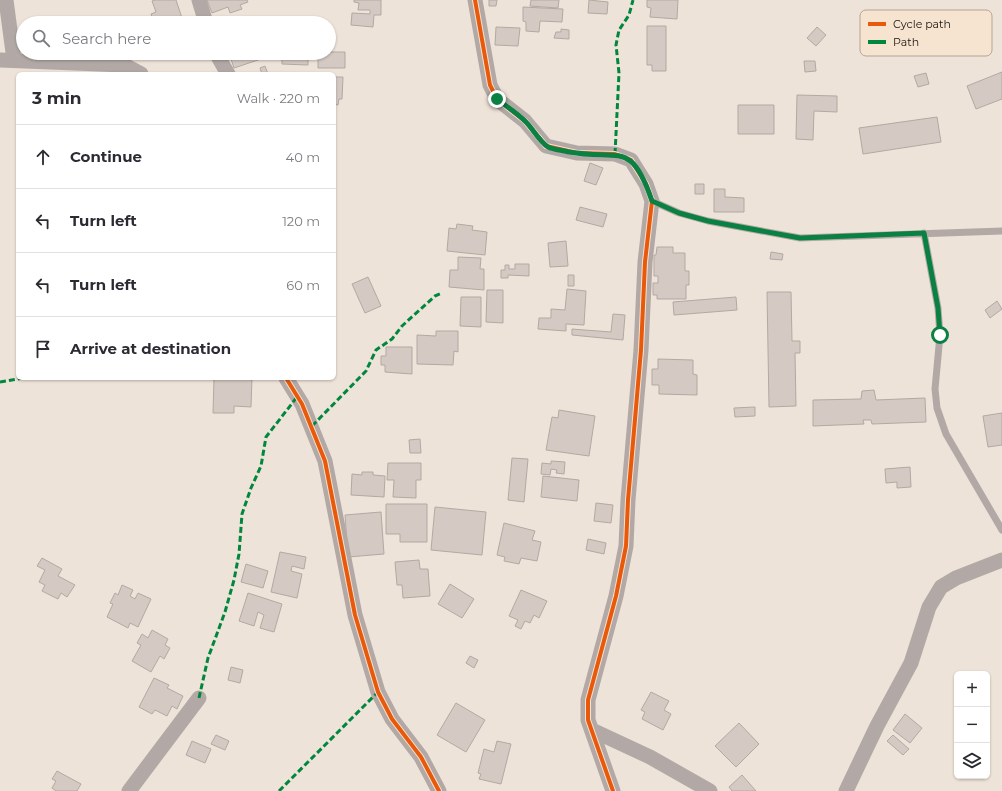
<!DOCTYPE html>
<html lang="en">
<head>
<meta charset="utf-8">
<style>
  :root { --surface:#fff; --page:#f7f7f7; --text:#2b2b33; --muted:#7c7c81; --line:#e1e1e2 }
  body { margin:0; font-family:Montserrat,sans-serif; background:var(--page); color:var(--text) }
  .controls { position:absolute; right:12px; bottom:12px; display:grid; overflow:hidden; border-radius:6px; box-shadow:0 1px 3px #0004 }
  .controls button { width:36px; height:36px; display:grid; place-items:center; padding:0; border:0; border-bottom:1px solid var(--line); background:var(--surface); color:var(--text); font:20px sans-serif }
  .stop { position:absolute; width:12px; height:12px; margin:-9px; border:3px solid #0b8043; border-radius:50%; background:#fff }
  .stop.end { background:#0b8043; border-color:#fff; box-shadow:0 1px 4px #0008 }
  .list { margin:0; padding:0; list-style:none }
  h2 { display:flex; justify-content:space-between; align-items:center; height:52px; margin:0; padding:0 16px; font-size:17px }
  h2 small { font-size:13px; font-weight:400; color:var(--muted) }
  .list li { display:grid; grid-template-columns:26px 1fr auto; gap:12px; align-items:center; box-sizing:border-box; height:64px; padding:0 16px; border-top:1px solid var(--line) }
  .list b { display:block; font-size:15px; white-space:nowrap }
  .list em { font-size:13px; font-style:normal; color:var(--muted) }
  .icon { flex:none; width:22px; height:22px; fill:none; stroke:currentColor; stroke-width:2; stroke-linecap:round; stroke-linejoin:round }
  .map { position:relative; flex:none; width:1002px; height:791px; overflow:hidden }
  .search { position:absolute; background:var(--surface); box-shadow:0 1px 3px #0004; left:16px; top:16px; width:320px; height:44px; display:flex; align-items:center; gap:10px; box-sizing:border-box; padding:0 14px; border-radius:22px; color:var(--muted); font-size:15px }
  .panel { position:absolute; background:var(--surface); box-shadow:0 1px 3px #0004; left:16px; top:72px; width:320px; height:308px; border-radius:6px }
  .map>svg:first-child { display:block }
  .building { fill:#d4cac3; stroke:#b3a9a3 }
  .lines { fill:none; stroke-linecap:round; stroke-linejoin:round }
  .lane { stroke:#b2a9a6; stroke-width:7 }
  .street { stroke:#b2a9a6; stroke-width:15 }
  .quiet { stroke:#00873e; stroke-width:3; stroke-dasharray:6 3; stroke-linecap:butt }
  .cycleway-casing { stroke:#f6e3d0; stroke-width:6 }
  .cycleway { stroke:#e8590c; stroke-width:4 }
  .route { stroke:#0b8043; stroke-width:5 }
  .key { fill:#f6e3d0; stroke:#b4a596; stroke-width:1 }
  .key-label { font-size:11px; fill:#1b150e }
</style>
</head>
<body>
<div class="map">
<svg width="1002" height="791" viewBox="0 0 1002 791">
  <rect width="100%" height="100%" fill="#eee3d8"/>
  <path class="building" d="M 155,0 L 176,0 L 183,21 L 176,23 L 154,23 L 151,14 L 156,12 L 152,1 Z
    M 207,0 L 247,0 L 248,2 L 240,5 L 242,9 L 230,13 L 228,7 L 212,13 Z
    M 354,0 L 381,0 L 381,15 L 374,15 L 373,27 L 351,25 L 352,13 L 370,14 L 370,10 L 358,10 L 359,3 L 354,2 Z
    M 489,0 L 497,0 L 496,6 L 489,6 Z
    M 531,0 L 559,0 L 558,8 L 530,6 Z
    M 589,0 L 608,2 L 607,14 L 588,13 Z
    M 647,0 L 678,0 L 677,19 L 650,17 L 651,8 L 647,7 Z
    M 523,7 L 563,9 L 562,22 L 540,21 L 539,32 L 526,31 L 526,22 L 523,21 Z
    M 269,17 L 309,17 L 309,23 L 269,23 Z
    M 647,26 L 666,26 L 666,71 L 652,71 L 652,65 L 647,65 Z
    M 496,27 L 520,28 L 518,46 L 495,45 Z
    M 817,27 L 826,35 L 816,46 L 807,38 Z
    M 561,29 L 569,30 L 569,39 L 554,38 L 556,32 L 561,32 Z
    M 329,52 L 345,52 L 345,68 L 318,68 L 318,53 Z
    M 229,53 L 272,53 L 273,55 L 234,68 Z
    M 282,53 L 308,53 L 308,65 L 282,64 Z
    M 804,61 L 815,61 L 816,71 L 805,72 Z
    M 265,66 L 268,74 L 262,74 L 260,68 Z
    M 1002,72 L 1002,99 L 976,109 L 967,86 Z
    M 926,73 L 929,84 L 918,87 L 914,76 Z
    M 334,77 L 343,77 L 342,99 L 339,99 L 338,105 L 334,104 Z
    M 797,95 L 837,96 L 837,112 L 814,111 L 813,140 L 796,139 Z
    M 738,105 L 774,105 L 774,134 L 738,134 Z
    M 937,117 L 941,142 L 863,154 L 859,128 Z
    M 590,163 L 603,168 L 596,185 L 584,181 Z
    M 695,184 L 704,184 L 704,194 L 695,194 Z
    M 714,189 L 725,189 L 725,197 L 744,198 L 744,212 L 714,212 Z
    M 580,207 L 607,214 L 603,227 L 576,220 Z
    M 457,224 L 473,226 L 472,230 L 487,232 L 485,255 L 447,251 L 449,228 L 456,229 Z
    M 566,241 L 568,266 L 550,267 L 548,243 Z
    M 657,247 L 673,247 L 673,253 L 685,253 L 685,271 L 689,271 L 689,285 L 686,285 L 686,299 L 657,299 L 657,295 L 653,295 L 653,283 L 658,283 L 658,276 L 654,276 L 654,255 L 656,255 Z
    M 771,252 L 783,254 L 782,260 L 770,259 Z
    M 458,257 L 481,258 L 480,269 L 484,269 L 484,290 L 449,287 L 450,270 L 458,270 Z
    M 515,264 L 529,264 L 529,276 L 508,275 L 508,278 L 501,278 L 501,270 L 505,270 L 505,265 L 509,265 L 509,269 L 515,269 Z
    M 568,275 L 574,275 L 574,286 L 568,286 Z
    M 368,277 L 381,306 L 365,313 L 352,284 Z
    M 567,289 L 586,291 L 584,325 L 566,324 L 566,331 L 538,329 L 539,318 L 551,318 L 551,309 L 565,310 Z
    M 487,290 L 503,290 L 503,323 L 486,322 Z
    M 767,292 L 791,292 L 792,341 L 800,341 L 800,353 L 795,353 L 796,406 L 769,407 Z
    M 461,297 L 481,297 L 481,327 L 460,326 Z
    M 736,297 L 737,310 L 674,315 L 673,302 Z
    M 997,301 L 1002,309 L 990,318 L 985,310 Z
    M 613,314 L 625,315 L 623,340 L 572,335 L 572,329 L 611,332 Z
    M 436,331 L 458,331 L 458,352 L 454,351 L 453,365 L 417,364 L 417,335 L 436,336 Z
    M 386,347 L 412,347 L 412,374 L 385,372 L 385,365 L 381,365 L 381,356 L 386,356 Z
    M 658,359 L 693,360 L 693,374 L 697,375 L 697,395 L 659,394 L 659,385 L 652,385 L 652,369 L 658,369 Z
    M 214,378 L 252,378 L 251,407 L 234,406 L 234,413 L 213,413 Z
    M 874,390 L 876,400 L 925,398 L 926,422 L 872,424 L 871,420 L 863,420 L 864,424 L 813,426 L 813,400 L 861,399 L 862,391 Z
    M 755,407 L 755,416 L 735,417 L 734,408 Z
    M 559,410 L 595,416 L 589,456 L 546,450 L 552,417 L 558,418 Z
    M 1002,413 L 1002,445 L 988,447 L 983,416 Z
    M 420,439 L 421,453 L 410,453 L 409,440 Z
    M 512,458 L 528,459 L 524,502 L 508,500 Z
    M 551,461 L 565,462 L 564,474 L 556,473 L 557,470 L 551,469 L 550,475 L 541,474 L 542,463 L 551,464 Z
    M 388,463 L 421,463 L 421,480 L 416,480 L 416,498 L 393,497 L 394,480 L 387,480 Z
    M 910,467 L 911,487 L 897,488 L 897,482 L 886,483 L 885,469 Z
    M 362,472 L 373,472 L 373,475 L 385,476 L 384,497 L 351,495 L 352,474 L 362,475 Z
    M 543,476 L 579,480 L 577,501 L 541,497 Z
    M 596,503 L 613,505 L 611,523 L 594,521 Z
    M 386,504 L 427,504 L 427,542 L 400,542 L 400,534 L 386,534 Z
    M 435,507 L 486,512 L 482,555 L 431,550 Z
    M 381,512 L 384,554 L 348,557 L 345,515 Z
    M 504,523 L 535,531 L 532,540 L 541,542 L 537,561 L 521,558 L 519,564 L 504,561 L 505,557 L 497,555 Z
    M 588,539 L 606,543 L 604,554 L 586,550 Z
    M 280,552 L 306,557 L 304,569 L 292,566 L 291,571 L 302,574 L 297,598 L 271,592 Z
    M 42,558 L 62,569 L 58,576 L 75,585 L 67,597 L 61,593 L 58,599 L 42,591 L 45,585 L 39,582 L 45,570 L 37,566 Z
    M 419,560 L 420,569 L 428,569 L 430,596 L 403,598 L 402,585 L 397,585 L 395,562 Z
    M 246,564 L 268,571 L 263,588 L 241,582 Z
    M 450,584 L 474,599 L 462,618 L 438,604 Z
    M 122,585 L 133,590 L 130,596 L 135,599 L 138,593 L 151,599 L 138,627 L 130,623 L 128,628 L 107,617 L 113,604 L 110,603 L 115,593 L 118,595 Z
    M 521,590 L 547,601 L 539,618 L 534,615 L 530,623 L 525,621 L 521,629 L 515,626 L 518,620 L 509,616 Z
    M 248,593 L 282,604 L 274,632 L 260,628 L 264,615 L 258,612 L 254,626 L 239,621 Z
    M 152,630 L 168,639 L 165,645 L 170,648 L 164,659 L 160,656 L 151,672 L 132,661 L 141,645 L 137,643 L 142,634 L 148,638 Z
    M 470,656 L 478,660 L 474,668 L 466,663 Z
    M 231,667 L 243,670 L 240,683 L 228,680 Z
    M 154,678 L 169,685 L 167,688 L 183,696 L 177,709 L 172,706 L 167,716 L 155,710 L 152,714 L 139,707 Z
    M 651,692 L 669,701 L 664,710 L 671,714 L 663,730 L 642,719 L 645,712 L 641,710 Z
    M 456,703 L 485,720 L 466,752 L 437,735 Z
    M 905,714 L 922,728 L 910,743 L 893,730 Z
    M 739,723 L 759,744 L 736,767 L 715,746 Z
    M 216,735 L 229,741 L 225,750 L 211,744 Z
    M 893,735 L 909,749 L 903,755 L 887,741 Z
    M 192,741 L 211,749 L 205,763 L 186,755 Z
    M 497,741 L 511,744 L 501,784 L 479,779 L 481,774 L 478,773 L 484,749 L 494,752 Z
    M 57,771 L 81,784 L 77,791 L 56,791 L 52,788 L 56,781 L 52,779 Z
    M 742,775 L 756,791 L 732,791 L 729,787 Z"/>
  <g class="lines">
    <path class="lane" d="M 652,201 L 679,213 L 708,221 L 800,238 L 1002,231
      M 924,233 L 938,308 L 940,335 L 935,389 L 937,408 L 946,434 L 1002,530"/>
    <path class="street" d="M 6,0 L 14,60
      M 199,0 L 206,23
      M 475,0 L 490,85 L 497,99 L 525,121 L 546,146 L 577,153 L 615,154 L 631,160 L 646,184 L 652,201 L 645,262 L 641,350 L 628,500 L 626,546 L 616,596 L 588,700 L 588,720 L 613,791
      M 216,53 L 228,74
      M 0,60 L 124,65 L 141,74
      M 286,378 L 302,404 L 325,461 L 355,615 L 378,692 L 392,719 L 421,757 L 439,791
      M 592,730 L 650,757 L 710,791
      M 129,791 L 199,698
      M 846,791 L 877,726 L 911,663 L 929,607 L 941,587 L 956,578 L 1002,560"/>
    <path class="quiet" d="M 615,154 L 619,73 L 616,45 L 619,30 L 629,15 L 633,0
      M 0,382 L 24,378
      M 312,426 L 366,371 L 376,350 L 392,339 L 402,326 L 435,296 L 442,293
      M 199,698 L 208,658 L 225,612 L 234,580 L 239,554 L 242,514 L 251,488 L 261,466 L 266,437 L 297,397
      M 279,791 L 378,692"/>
    <g class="cycleway-casing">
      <path id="cycleway" d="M 475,0 L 490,85 L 497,99 L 525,121 L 546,146 L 577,153 L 615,154 L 631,160 L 646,184 L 652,201 L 645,262 L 641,350 L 628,500 L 626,546 L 616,596 L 588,700 L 588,720 L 613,791
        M 286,378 L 302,404 L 325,461 L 355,615 L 378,692 L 392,719 L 421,757 L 439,791"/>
    </g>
    <use href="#cycleway" class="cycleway"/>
  </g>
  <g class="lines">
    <path class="route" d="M 497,99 C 506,106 517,113 526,122 C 533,129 539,141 548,147 C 554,150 562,150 569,152 C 620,161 631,139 652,201 L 679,213 L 708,221 L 800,238 L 924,233 L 938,308 L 940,335"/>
  </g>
  <rect x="860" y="10" width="132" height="46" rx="6" class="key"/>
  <rect x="868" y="22" width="18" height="4" fill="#e8590c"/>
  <rect x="868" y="40" width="18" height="4" fill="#00873e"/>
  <g class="key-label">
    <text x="893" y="28">Cycle path</text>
    <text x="893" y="46">Path</text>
  </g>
</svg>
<div class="controls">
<button>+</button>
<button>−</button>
<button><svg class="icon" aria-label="layers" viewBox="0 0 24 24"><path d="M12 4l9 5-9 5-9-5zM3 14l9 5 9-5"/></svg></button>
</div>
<div class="stop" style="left:940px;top:335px"></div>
<div class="stop end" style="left:497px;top:99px"></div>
<div class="search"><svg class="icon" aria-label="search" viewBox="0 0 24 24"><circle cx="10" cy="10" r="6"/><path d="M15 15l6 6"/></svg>Search here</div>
<section class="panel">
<h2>3 min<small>Walk · 220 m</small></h2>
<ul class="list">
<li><svg class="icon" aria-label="ahead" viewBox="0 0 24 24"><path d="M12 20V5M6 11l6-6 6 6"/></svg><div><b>Continue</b></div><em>40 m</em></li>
<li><svg class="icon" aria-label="left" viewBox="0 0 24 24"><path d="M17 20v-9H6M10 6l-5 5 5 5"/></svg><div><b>Turn left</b></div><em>120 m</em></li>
<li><svg class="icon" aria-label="left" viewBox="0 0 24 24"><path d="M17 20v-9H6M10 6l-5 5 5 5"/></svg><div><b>Turn left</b></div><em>60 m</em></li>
<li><svg class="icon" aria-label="arrive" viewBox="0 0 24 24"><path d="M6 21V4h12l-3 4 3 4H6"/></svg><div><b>Arrive at destination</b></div></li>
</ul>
</section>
</div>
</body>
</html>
